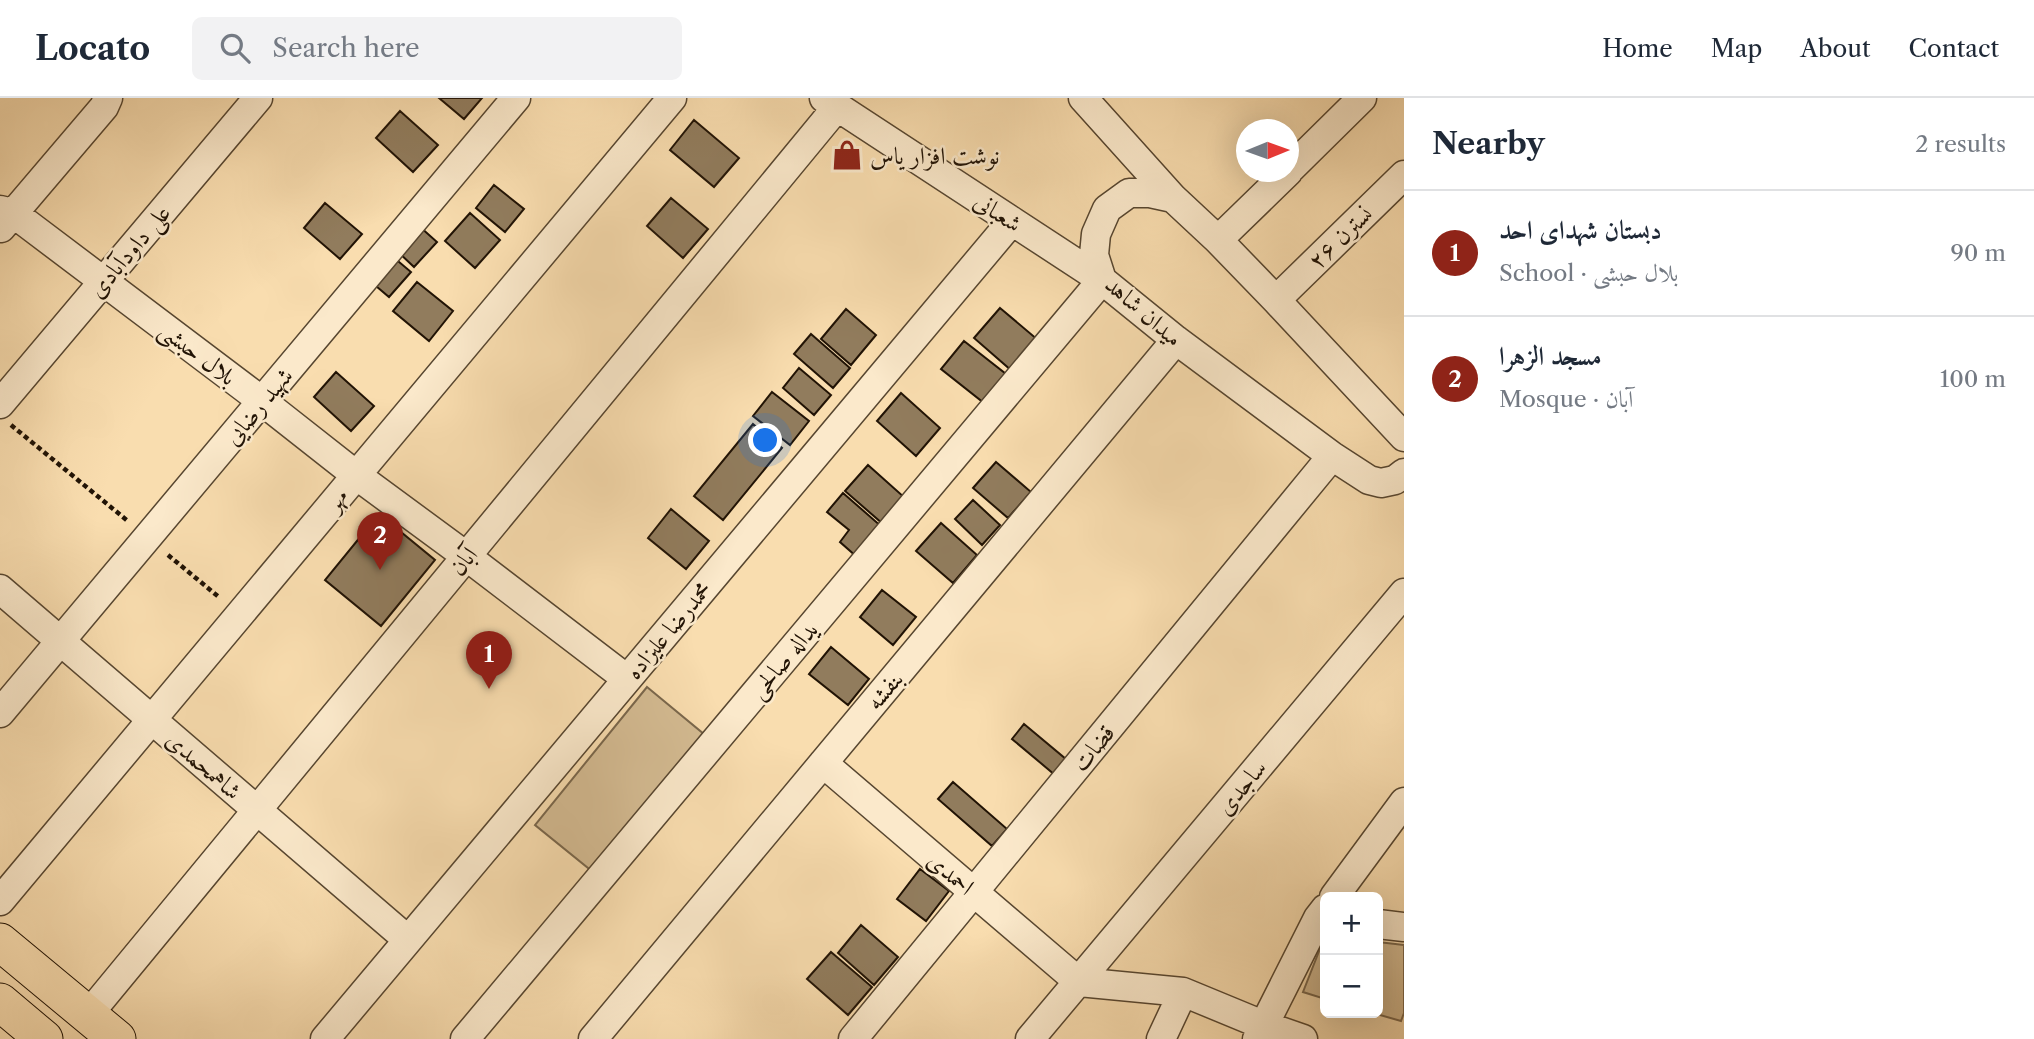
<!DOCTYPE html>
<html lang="en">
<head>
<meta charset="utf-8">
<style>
  :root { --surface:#fff; --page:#f2f2f3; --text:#1f2937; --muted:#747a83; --line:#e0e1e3; --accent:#8f2418 }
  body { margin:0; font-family:"Libre Caslon Text",Amiri,serif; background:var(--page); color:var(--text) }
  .controls { position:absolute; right:21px; bottom:21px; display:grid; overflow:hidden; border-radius:10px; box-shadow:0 7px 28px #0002 }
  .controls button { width:63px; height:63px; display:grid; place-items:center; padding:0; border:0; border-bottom:2px solid var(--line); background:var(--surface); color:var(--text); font:35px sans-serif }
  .compass { position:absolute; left:1236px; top:21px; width:63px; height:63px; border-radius:50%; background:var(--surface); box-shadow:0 7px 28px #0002; rotate:89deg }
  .you { position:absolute; left:766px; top:343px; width:24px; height:24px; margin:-18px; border:5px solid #fff; border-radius:50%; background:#1a73e8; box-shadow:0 0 0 10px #1a73e833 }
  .badge { display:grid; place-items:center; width:46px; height:46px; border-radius:50%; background:var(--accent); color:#fff; font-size:23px; font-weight:700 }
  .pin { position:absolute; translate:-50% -58px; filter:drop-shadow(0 2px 4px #0008) }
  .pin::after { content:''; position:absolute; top:37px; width:24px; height:21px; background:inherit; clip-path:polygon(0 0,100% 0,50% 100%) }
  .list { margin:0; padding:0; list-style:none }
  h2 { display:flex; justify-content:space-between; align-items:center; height:91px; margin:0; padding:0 28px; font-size:30px }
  h2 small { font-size:23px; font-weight:400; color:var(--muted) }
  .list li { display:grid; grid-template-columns:46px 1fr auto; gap:21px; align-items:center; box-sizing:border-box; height:126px; padding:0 28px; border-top:2px solid var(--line) }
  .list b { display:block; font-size:26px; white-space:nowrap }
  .list p { margin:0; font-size:23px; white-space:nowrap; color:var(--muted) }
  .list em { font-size:23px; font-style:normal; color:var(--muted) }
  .icon { flex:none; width:38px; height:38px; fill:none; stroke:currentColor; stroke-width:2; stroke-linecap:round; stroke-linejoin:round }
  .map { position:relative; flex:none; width:1404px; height:941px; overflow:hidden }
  header { display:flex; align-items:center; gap:42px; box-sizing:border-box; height:98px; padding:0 35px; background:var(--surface); border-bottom:2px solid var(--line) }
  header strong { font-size:33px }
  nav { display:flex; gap:38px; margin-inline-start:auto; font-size:24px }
  .search { width:490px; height:63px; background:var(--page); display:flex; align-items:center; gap:18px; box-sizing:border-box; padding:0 24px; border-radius:10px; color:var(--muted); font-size:26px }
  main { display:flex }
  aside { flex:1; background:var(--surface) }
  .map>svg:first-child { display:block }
  .green { fill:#d4bb92; stroke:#7a674c; stroke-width:2 }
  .building { fill:#917c5d; stroke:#211305; stroke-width:2 }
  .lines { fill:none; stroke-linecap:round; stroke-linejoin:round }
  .minor-casing { stroke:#574630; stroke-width:31 }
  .major-casing { stroke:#211305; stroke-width:39 }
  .path { stroke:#211305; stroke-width:4.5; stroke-dasharray:5 3.5; stroke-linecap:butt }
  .minor { stroke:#fbe9cb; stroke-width:28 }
  .major { stroke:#f9ddaf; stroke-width:37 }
  .labels { text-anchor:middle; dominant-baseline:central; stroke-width:5; stroke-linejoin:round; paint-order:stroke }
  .poi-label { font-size:24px; fill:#211305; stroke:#fbe9cb; text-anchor:start }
  .street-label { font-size:24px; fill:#211305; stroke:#fbe9cb }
</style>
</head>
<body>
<header>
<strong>Locato</strong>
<div class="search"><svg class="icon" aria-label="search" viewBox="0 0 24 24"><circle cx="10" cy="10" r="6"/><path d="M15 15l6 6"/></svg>Search here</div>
<nav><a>Home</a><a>Map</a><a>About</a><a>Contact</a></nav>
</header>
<main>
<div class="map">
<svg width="1404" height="941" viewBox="0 0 1404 941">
  <rect width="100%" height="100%" fill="#f9ddaf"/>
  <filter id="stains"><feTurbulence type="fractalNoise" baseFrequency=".00286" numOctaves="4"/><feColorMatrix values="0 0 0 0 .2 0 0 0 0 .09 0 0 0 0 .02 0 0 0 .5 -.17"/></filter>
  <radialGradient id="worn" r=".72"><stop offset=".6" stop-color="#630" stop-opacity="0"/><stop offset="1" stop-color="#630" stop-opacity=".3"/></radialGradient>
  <path class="green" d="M 647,589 L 705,637 L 593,774 L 535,727 Z
    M 1325,838 L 1325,901 L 1303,894 Z
    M 1378,844 L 1404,847 L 1404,915 L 1401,923 L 1373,915 L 1378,915 Z"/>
  <path class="building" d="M 439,0 L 482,0 L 464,21 Z
    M 400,13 L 438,47 L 413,74 L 376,40 Z
    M 694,22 L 739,60 L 714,89 L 670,52 Z
    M 494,87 L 524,111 L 505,134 L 476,110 Z
    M 671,100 L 708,131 L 683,160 L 647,128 Z
    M 325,105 L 362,136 L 340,161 L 304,130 Z
    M 470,115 L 500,142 L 475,170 L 445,143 Z
    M 419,128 L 437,144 L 414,169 L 396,152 Z
    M 392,158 L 411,174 L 389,199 L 370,183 Z
    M 417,184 L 453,213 L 429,243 L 393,213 Z
    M 1000,210 L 1038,242 L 1012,273 L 974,240 Z
    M 846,211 L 876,237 L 851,267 L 821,241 Z
    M 811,236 L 850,270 L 833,290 L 794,256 Z
    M 964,243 L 1006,276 L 984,305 L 941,271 Z
    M 799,270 L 831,297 L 814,317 L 783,290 Z
    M 336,274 L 374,308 L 351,333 L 314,299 Z
    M 772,294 L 809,323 L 790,347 L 753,318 Z
    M 901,295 L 940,330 L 916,358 L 877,323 Z
    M 753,326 L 782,350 L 723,422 L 694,398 Z
    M 996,364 L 1031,394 L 1008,420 L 973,390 Z
    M 868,367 L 905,400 L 883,426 L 845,393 Z
    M 843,395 L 882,429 L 857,459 L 840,444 L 849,432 L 827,414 Z
    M 973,402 L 1000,427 L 982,447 L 955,421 Z
    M 671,411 L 709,443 L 686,471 L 648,440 Z
    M 379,416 L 435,462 L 381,528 L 325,482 Z
    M 941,425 L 977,457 L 953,485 L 916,453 Z
    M 882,492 L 916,519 L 893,547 L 860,519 Z
    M 831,549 L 869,581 L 848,607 L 809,576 Z
    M 1024,626 L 1067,662 L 1055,677 L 1012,641 Z
    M 953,684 L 1007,731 L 992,748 L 938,701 Z
    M 920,771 L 949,793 L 926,823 L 897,801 Z
    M 861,827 L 898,859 L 874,887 L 838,855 Z
    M 831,854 L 872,889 L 848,917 L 807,881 Z"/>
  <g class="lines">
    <g class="minor-casing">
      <path id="minor" d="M 1083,0 L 1173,100
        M 1288,73 L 1362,0
        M 0,112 L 13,115 L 262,303 L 356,377 L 466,458 L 627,581
        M 1,130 L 104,9 L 108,0
        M 1218,142 L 1288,74
        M 1276,202 L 1404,77
        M 0,306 L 258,0
        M 1404,339 L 1276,202 L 1218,142 L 1173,100 L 1150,95 L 1129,95 L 1107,111 L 1096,136 L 1094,157 L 1102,182 L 1176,242 L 1332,358 L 1369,382 L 1381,385 L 1395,382 L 1404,375
        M 0,491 L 408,842
        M 0,615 L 516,0
        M 823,665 L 1079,884
        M 1334,799 L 1404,704
        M 0,803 L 672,0
        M 1378,826 L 1404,829
        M 1079,884 L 1183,894 L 1263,927 L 1303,941
        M 88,917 L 837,9
        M 325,941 L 1012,123
        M 465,941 L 1102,182 L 824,0
        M 593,941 L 1176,242
        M 853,941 L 1332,358
        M 1030,941 L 1404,495
        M 1161,941 L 1183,894
        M 1257,941 L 1318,820 L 1325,811"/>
    </g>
    <g class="major-casing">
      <path id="major" d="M 0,844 L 117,941
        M 0,904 L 44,941"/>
    </g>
    <path class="path" d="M 11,327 L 129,424
      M 168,457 L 220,500"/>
    <use href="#minor" class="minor"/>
    <use href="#major" class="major"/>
  </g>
  <defs>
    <g id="shop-bare" transform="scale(2.415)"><path d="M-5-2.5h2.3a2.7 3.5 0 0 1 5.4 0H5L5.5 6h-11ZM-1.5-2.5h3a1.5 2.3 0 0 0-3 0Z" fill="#8f2418" stroke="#fbe9cb" stroke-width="2.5" paint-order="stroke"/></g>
  </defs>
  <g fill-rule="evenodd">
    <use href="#shop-bare" x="847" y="57"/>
  </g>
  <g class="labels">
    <g class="poi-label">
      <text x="870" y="57">نوشت افزار یاس</text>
    </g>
    <g class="street-label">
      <text transform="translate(998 114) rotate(33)">شعبانی</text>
      <text transform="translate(1340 139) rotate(-44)">نسترن ۲۶</text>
      <text transform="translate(129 153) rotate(-50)">علی داودآبادی</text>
      <text transform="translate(1144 213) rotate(41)">میدان شاهد</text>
      <text transform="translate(198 255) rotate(37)">بلال حبشی</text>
      <text transform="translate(258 308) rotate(-50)">شهید رضایی</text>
      <text transform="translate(336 401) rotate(-50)">مهر</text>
      <text transform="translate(463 463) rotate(-51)">آبان</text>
      <text transform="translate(668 532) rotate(-50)">محمدرضا علیزاده</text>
      <text transform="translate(783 562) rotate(-50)">یداله صالحی</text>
      <text transform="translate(884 592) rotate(-50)">بنفشه</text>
      <text transform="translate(1093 650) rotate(-51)">قضات</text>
      <text transform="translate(204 667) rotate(41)">شاهمحمدی</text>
      <text transform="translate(1241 689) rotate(-50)">ساجدی</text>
      <text transform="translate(951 775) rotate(40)">احمدی</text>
    </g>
  </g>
  <rect width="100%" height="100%" filter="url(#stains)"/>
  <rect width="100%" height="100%" fill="url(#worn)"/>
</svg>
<div class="controls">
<button>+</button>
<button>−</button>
</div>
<svg class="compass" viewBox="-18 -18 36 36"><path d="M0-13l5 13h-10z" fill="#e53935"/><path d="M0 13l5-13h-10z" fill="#747a83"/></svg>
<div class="you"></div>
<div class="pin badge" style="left:489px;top:591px">1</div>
<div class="pin badge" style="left:380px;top:472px">2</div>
</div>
<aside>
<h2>Nearby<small>2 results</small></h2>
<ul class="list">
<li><span class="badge">1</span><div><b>دبستان شهدای احد</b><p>School · بلال حبشی</p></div><em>90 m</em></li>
<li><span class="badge">2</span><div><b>مسجد الزهرا</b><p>Mosque · آبان</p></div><em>100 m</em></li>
</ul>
</aside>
</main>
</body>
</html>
